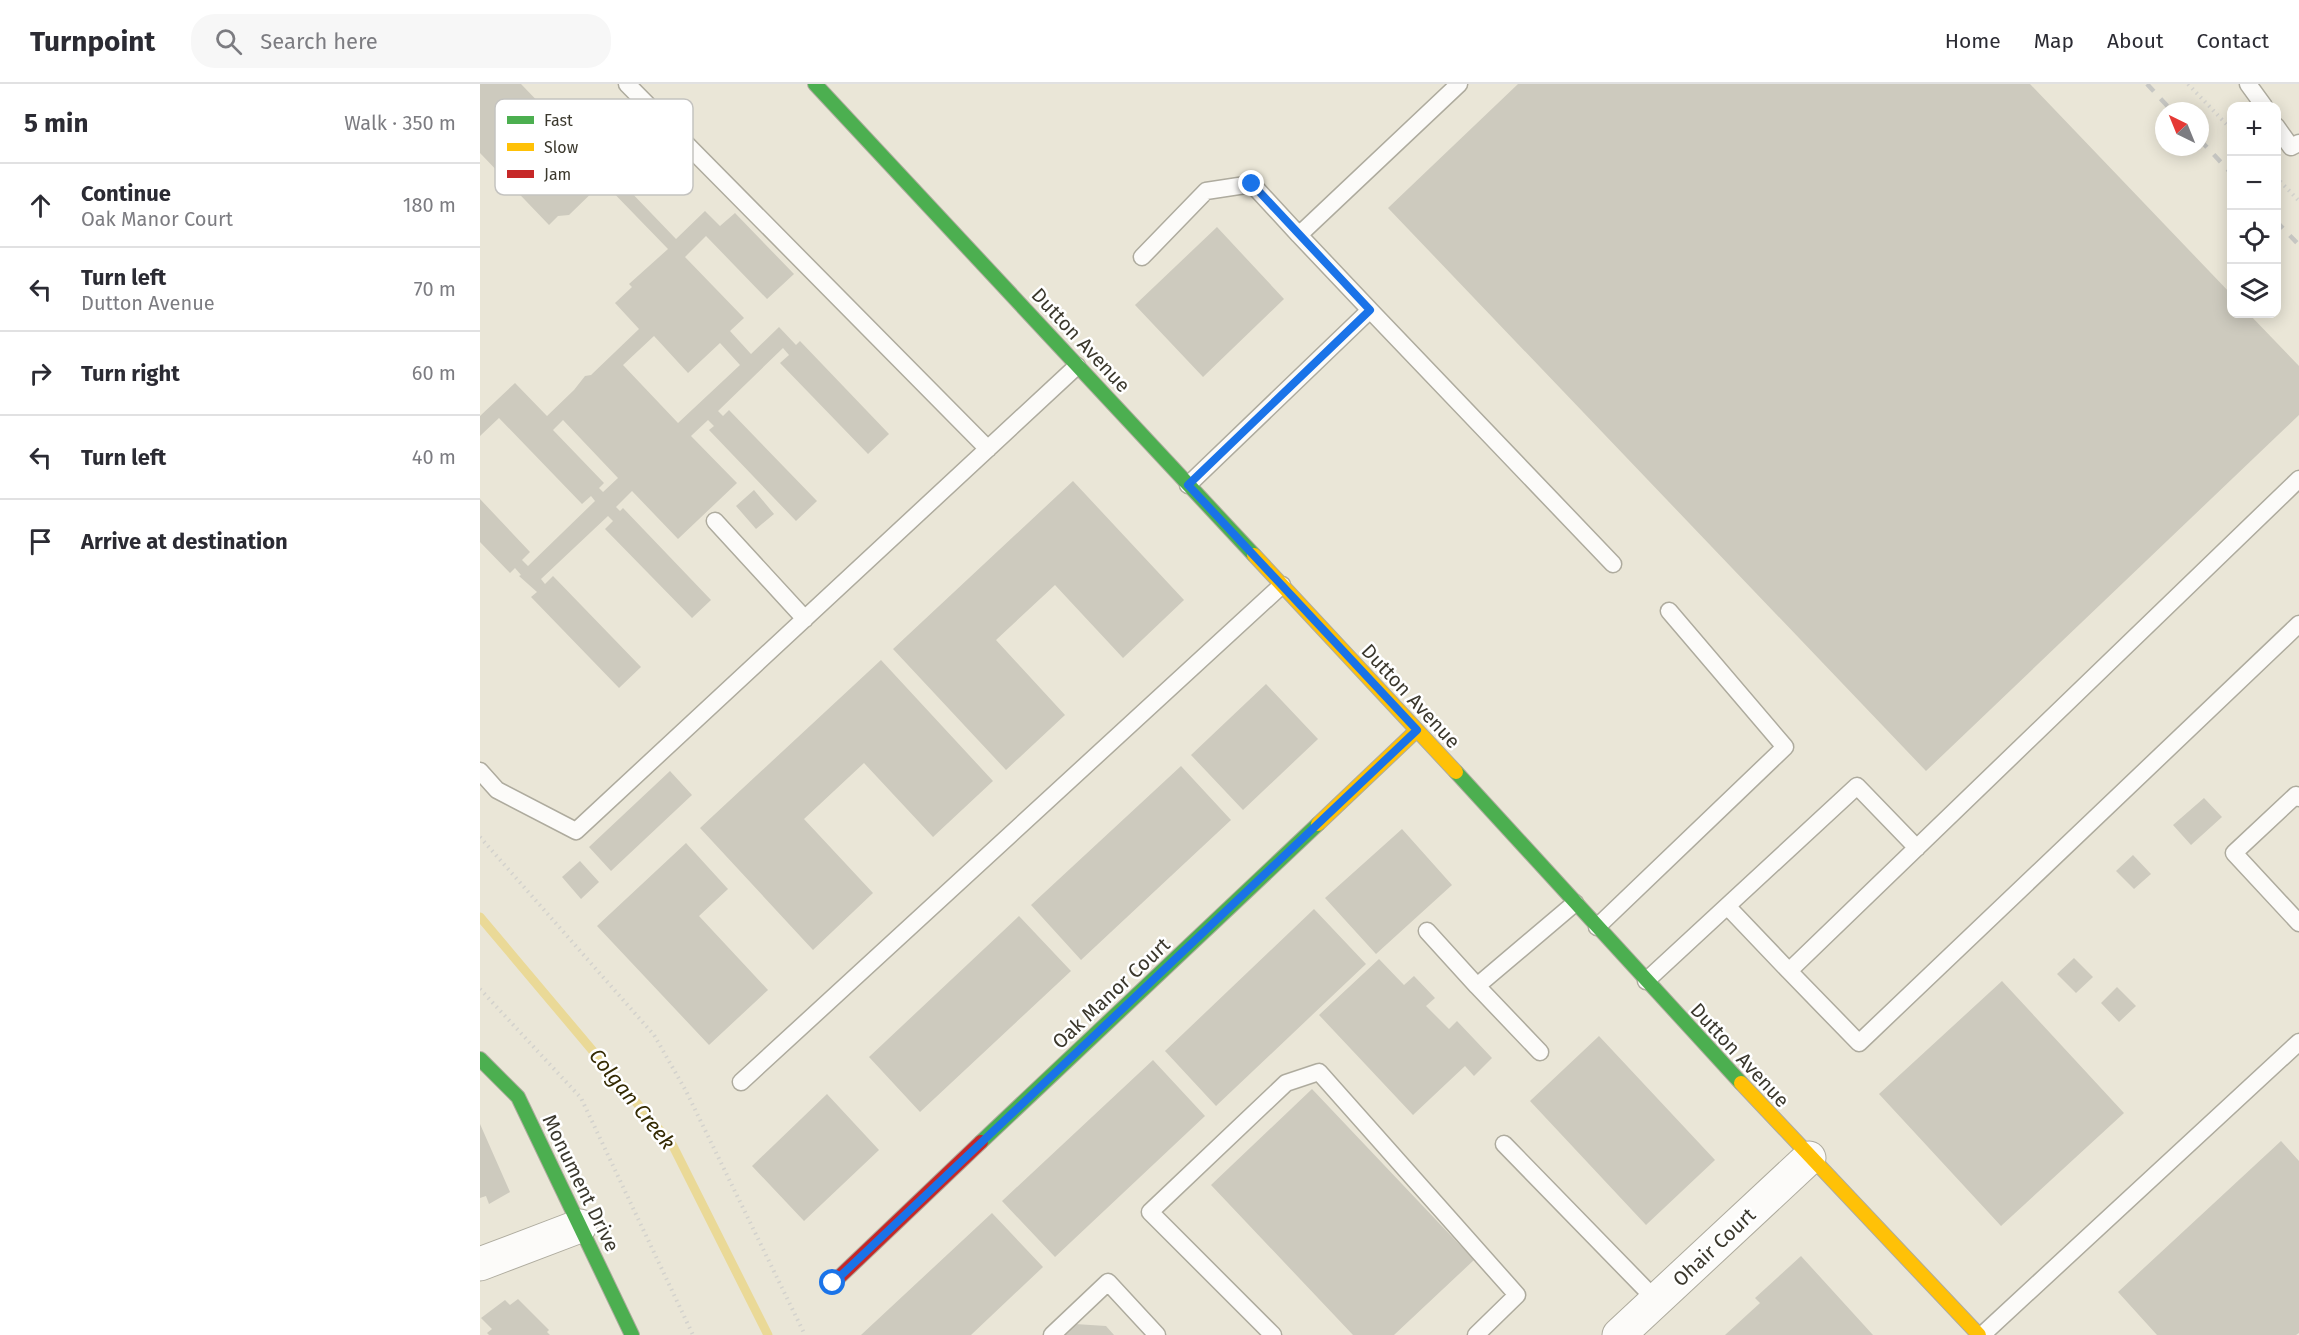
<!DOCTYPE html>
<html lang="en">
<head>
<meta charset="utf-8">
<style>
  :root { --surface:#fff; --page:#f7f7f7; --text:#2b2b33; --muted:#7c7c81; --line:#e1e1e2 }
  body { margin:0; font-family:"Fira Sans",sans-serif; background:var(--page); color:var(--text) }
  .controls { position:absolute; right:18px; top:18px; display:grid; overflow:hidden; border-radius:12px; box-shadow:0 3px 15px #0003 }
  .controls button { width:54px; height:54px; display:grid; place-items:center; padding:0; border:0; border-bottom:2px solid var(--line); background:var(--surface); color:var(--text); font:30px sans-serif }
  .compass { position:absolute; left:1675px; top:18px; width:54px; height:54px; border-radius:50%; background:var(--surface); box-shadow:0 3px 15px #0003; rotate:317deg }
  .stop { position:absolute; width:18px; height:18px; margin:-14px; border:4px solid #1a73e8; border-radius:50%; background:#fff }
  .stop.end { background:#1a73e8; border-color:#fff; box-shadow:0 2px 6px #0008 }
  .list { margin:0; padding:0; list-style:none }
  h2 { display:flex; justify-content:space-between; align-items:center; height:78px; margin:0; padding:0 24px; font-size:26px }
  h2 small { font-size:20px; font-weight:400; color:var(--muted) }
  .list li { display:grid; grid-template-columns:39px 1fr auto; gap:18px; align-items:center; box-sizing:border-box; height:84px; padding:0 24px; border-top:2px solid var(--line) }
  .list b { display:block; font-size:22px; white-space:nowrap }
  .list p { margin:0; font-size:20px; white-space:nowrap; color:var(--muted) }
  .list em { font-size:20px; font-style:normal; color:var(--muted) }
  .icon { flex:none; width:33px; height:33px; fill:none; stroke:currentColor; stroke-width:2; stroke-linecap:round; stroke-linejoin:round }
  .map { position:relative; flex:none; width:1819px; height:1251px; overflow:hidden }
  header { display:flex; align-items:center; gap:36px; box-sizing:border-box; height:84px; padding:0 30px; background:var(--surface); border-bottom:2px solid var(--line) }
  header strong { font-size:28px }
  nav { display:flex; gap:33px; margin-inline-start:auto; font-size:21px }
  .search { width:420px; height:54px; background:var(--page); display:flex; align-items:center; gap:15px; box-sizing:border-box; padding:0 21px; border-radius:24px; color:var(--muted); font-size:22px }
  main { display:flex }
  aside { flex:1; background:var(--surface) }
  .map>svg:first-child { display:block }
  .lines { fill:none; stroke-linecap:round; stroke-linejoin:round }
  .stream { stroke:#ead997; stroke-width:9 }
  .building { fill:#cdcabe; fill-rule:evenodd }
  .lane-casing { stroke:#aeab9e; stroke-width:19 }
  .street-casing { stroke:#aeab9e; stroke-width:35 }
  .fast-casing { stroke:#aeab9e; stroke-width:16 }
  .slow-casing { stroke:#aeab9e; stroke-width:16 }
  .jam-casing { stroke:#aeab9e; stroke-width:16 }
  .path { stroke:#d3d2cd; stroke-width:4; stroke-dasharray:1.5 4.5; stroke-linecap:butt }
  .lane { stroke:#fcfbf9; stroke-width:16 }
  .street { stroke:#fcfbf9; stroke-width:33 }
  .fast { stroke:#4caf50; stroke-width:14 }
  .slow { stroke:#ffc107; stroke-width:14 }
  .jam { stroke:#c62828; stroke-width:14 }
  .rail { stroke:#c7c7c3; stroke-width:4.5; stroke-dasharray:10 10; stroke-linecap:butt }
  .route { stroke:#1a73e8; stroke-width:8 }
  .labels { text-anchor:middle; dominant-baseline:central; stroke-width:5; stroke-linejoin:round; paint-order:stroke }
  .street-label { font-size:20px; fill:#3b382d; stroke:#fff }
  .water-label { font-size:21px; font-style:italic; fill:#352b03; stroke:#fff }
  .key { fill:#fff; stroke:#c4c3c0; stroke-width:1.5 }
  .key-label { font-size:16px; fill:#3b382d }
</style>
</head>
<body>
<header>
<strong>Turnpoint</strong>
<div class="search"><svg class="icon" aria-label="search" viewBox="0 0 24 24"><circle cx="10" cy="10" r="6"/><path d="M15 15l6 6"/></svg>Search here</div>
<nav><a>Home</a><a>Map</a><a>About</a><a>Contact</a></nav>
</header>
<main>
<aside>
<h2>5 min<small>Walk · 350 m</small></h2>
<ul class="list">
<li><svg class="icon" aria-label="ahead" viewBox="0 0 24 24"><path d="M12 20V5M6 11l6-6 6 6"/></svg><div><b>Continue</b><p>Oak Manor Court</p></div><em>180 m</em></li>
<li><svg class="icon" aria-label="left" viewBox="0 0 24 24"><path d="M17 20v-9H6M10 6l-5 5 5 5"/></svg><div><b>Turn left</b><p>Dutton Avenue</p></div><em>70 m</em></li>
<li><svg class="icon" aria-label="right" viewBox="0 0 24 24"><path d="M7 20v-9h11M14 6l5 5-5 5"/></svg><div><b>Turn right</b></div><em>60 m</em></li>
<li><svg class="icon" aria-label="left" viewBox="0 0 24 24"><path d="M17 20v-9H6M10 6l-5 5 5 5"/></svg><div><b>Turn left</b></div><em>40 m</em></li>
<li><svg class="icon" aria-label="arrive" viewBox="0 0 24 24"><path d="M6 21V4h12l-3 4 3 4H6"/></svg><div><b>Arrive at destination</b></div></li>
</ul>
</aside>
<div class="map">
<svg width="1819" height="1251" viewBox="0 0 1819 1251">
  <rect width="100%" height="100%" fill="#eae6d7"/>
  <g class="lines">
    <path class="stream" d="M 0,833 L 193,1062 L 288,1251"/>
  </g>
  <path class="building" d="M 0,0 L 41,0 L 119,81 L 122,78 L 196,155 L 225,127 L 240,142 L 255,129 L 314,190 L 287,215 L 226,152 L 205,173 L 264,234 L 250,247 L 271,270 L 299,243 L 316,261 L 320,257 L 409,350 L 388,370 L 300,279 L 309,271 L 303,264 L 238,327 L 243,332 L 249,326 L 337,417 L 316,437 L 229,346 L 234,342 L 228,336 L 211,352 L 257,399 L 198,455 L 152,407 L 136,423 L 140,427 L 143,424 L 231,516 L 212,534 L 125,445 L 133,437 L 128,432 L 61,495 L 65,500 L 73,492 L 161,583 L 139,604 L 51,513 L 57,508 L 39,492 L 41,491 L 35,484 L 30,489 L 0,458 L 0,415 L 50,468 L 42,476 L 48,482 L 115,417 L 111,412 L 102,420 L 19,334 L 0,352 L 0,332 L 35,299 L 67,332 L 94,306 L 105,292 L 111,291 L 159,245 L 135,219 L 152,203 L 149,200 L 188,165 L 123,98 L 89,131 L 78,132 L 69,141 L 0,69 ZM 174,252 L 208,289 L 240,259 L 260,281 L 198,339 L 143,281 ZM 83,336 L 138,394 L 123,408 L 119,404 L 124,399 L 73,346 Z
    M 1038,0 L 1550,0 L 1752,211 L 1752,230 L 1769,230 L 1819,282 L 1819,331 L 1446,687 L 908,124 Z
    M 737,143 L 804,215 L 723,293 L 655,221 Z
    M 593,397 L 704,516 L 643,574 L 575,501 L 516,556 L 585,631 L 526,686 L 413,565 Z
    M 274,406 L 294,430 L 276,445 L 256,422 Z
    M 401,576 L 513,697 L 453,753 L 384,679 L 324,735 L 393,809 L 333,866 L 220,744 Z
    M 786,600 L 838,655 L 763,726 L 711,671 Z
    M 701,682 L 751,736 L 601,876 L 551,821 Z
    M 190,687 L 212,711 L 131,787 L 109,763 Z
    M 1724,714 L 1742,733 L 1711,761 L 1693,741 Z
    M 922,745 L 972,801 L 896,870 L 845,814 Z
    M 206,759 L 248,805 L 219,832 L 288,906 L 229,961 L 117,842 Z
    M 1653,771 L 1671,790 L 1654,805 L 1636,787 Z
    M 100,777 L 119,798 L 101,815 L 82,793 Z
    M 834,825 L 886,880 L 736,1022 L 685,967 Z
    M 539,832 L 591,887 L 440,1028 L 389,973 Z
    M 1594,874 L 1613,893 L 1596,909 L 1577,890 Z
    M 899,875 L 924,901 L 934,892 L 955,914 L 946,922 L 969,945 L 977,937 L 1012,974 L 994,992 L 985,982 L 933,1031 L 839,931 Z
    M 1522,897 L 1644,1029 L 1521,1142 L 1399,1010 Z
    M 1637,903 L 1656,922 L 1639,938 L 1621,919 Z
    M 1119,952 L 1235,1076 L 1166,1141 L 1050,1017 Z
    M 673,976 L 725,1032 L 575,1173 L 522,1117 Z
    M 832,1005 L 994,1176 L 914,1251 L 873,1251 L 731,1101 Z
    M 347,1010 L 399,1066 L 324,1137 L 272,1082 Z
    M 0,1040 L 30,1108 L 9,1120 L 6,1112 L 0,1114 Z
    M 1801,1057 L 1819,1077 L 1819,1249 L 1816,1251 L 1677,1251 L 1638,1208 Z
    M 512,1129 L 563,1183 L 491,1251 L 381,1251 Z
    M 1321,1172 L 1393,1251 L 1245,1251 L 1280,1219 L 1275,1214 Z
    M 38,1215 L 69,1246 L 67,1248 L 70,1251 L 9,1251 L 7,1249 L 12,1245 L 1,1234 L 25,1216 L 30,1221 Z
    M 595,1240 L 626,1242 L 634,1251 L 583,1251 Z"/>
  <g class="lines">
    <g class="lane-casing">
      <path id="lane" d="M 147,0 L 508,365
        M 1768,0 L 1784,22
        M 1796,42 L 1811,63 L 1819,59
        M 662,173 L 726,107 L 772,100 L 819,151
        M 890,226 L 819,151 L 979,0
        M 1819,395 L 1309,887 L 1379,959 L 1819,540
        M 708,401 L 890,226 L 1133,480
        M 235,437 L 325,535
        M 0,687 L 17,706 L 96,747 L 597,282
        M 1819,714 L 1816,711 L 1754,769 L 1819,839
        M 1247,822 L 1309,887
        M 1117,843 L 1305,663 L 1189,527
        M 947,847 L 997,902
        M 1166,897 L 1377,702 L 1437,764
        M 1060,968 L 997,902 L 1095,819
        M 261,998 L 802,501
        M 1024,1060 L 1176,1216
        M 572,1251 L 628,1198 L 677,1251
        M 793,1251 L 670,1128 L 806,999 L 839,988 L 1037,1211 L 996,1251
        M 1502,1251 L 1819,958"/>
    </g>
    <g class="street-casing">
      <path id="street" d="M 0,1180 L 100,1142
        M 1139,1251 L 1329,1074"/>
    </g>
    <g class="fast-casing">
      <path id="fast" d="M 335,0 L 774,471
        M 976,688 L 1261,999
        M 0,975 L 38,1013 L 152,1251
        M 501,1058 L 838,740"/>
    </g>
    <g class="slow-casing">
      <path id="slow" d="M 774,471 L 976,688
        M 838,740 L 937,646
        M 1261,999 L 1499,1251"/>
    </g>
    <g class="jam-casing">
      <path id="jam" d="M 353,1199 L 501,1058"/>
    </g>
    <path class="path" d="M 1708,0 L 1752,46
      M 1796,93 L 1819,117
      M 0,753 L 174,951 L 206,1007 L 325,1251
      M 0,905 L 101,1014 L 213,1251"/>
    <use href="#lane" class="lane"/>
    <use href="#street" class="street"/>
    <use href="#fast" class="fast"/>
    <use href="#slow" class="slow"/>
    <use href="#jam" class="jam"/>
    <path class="rail" d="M 1667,0 L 1692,27
      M 1720,56 L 1752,90
      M 1796,137 L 1819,161"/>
  </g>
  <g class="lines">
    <path class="route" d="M 353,1199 L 937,646 L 708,401 L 890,226 L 772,100"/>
  </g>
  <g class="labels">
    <g class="street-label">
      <text transform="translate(601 256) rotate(47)">Dutton Avenue</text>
      <text transform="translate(931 612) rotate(47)">Dutton Avenue</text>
      <text transform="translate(631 909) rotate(-43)">Oak Manor Court</text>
      <text transform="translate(1260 971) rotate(47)">Dutton Avenue</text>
      <text transform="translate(101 1099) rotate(64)">Monument Drive</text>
      <text transform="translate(1234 1163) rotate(-43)">Ohair Court</text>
    </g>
    <g class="water-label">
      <text transform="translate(152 1015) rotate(51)">Colgan Creek</text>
    </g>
  </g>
  <rect x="15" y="15" width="198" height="96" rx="9" class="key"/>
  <rect x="27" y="32" width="27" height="8" fill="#4caf50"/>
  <rect x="27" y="59" width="27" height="8" fill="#ffc107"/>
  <rect x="27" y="86" width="27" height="8" fill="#c62828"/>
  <g class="key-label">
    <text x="64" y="42">Fast</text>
    <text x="64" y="69">Slow</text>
    <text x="64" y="96">Jam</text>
  </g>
</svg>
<div class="controls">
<button>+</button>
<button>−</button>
<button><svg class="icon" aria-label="locate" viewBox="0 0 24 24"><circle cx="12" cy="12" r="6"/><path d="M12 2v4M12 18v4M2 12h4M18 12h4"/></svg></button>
<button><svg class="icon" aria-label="layers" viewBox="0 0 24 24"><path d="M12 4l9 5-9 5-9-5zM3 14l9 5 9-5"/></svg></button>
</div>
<svg class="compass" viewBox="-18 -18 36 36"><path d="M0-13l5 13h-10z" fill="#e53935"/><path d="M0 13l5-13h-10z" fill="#7c7c81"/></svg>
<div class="stop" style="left:353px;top:1199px"></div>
<div class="stop end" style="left:772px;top:100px"></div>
</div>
</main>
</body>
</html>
